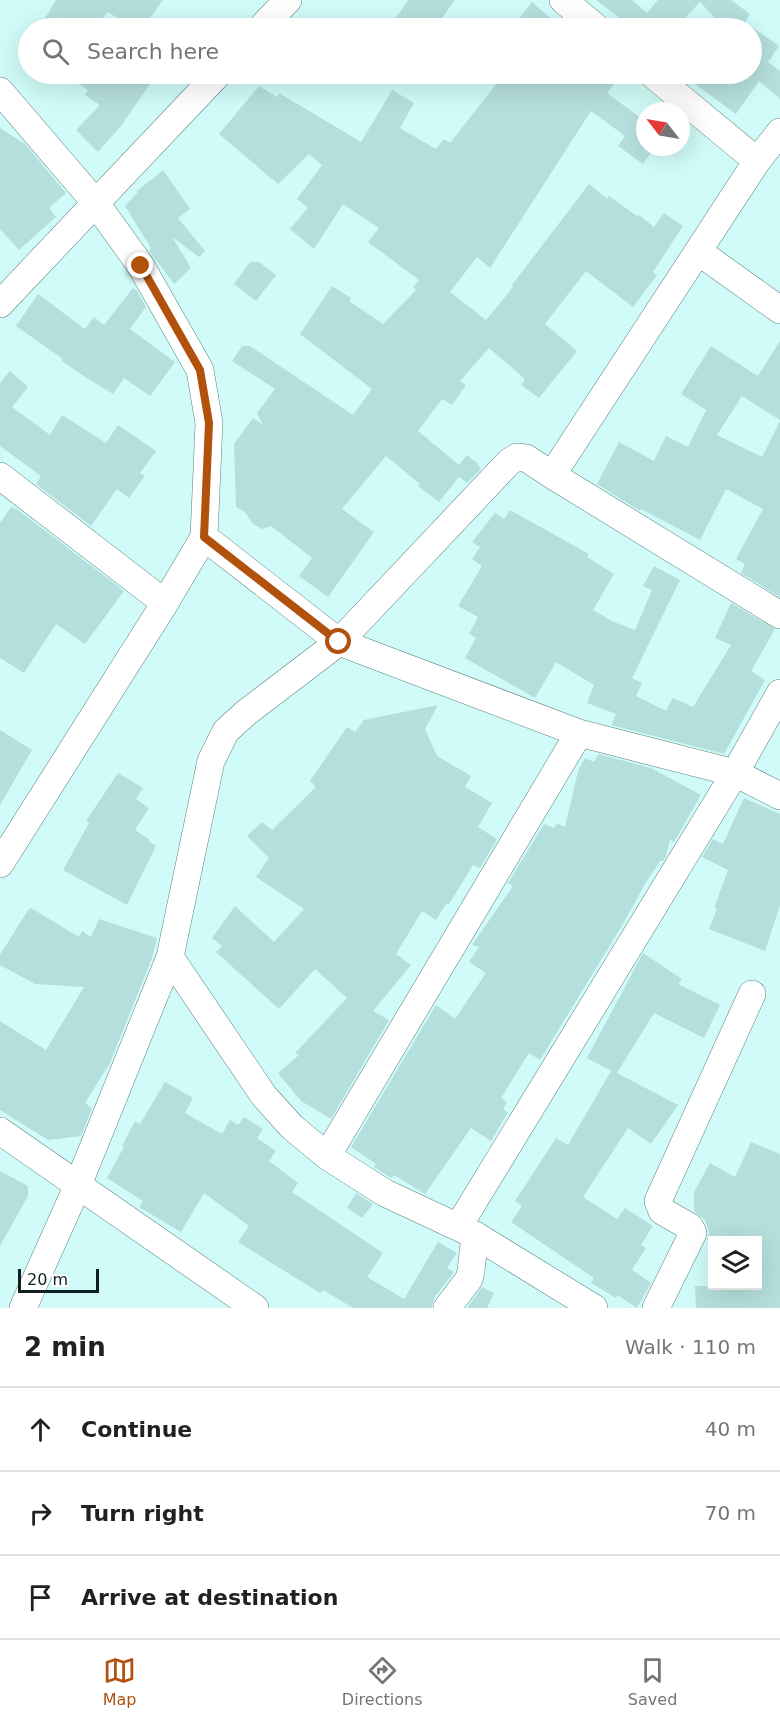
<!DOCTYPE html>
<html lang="en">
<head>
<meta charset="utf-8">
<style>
  :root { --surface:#fff; --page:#f6f6f6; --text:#202124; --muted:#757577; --line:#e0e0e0; --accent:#b2510c }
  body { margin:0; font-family:"DejaVu Sans",sans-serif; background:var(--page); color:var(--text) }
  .controls { position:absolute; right:18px; bottom:18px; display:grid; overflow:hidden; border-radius:0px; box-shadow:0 6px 24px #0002 }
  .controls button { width:54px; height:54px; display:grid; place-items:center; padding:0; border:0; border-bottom:2px solid var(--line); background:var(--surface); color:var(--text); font:30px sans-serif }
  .compass { position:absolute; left:636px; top:102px; width:54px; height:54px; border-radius:50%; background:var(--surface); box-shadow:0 6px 24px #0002; rotate:301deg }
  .scale { position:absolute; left:18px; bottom:15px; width:81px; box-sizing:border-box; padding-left:6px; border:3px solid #10201f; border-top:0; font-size:16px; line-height:21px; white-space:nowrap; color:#10201f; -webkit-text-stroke:4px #fff; paint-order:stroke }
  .stop { position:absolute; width:18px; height:18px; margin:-14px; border:4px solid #b2510c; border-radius:50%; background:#fff }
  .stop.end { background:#b2510c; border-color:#fff; box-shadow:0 2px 6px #0008 }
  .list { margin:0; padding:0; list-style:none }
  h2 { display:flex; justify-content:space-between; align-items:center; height:78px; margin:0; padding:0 24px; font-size:26px }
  h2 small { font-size:20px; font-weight:400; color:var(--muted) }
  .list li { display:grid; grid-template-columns:39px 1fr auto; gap:18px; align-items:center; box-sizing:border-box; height:84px; padding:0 24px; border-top:2px solid var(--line) }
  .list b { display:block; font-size:22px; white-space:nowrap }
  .list em { font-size:20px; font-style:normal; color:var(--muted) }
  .icon { flex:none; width:33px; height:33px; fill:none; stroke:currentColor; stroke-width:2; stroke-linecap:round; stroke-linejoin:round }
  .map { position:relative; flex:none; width:780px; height:1308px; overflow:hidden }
  .search { position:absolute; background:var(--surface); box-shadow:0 6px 24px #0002; left:18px; right:18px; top:18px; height:66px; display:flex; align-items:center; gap:15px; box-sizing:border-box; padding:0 21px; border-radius:33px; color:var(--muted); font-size:22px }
  .sheet { height:330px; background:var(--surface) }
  nav { display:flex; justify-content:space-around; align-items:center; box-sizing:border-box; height:84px; border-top:2px solid var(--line); background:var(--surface); font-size:16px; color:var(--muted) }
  nav a { display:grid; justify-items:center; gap:3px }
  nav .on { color:var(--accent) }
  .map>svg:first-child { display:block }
  .building { fill:#b5dfdc }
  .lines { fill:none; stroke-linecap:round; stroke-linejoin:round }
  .street-casing { stroke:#5b827f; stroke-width:28 }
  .street { stroke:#fff; stroke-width:27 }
  .route { stroke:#b2510c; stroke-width:8 }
</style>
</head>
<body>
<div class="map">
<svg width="780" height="1308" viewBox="0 0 780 1308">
  <rect width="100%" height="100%" fill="#d0fbf8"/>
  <path class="building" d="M 56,0 L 163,0 L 143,28 L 132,28 L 108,12 L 96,28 L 39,28 Z
    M 408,0 L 455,0 L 435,28 L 389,28 Z
    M 596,0 L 632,0 L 647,13 L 658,0 L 731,0 L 750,14 L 742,28 L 724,28 L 700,2 L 676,28 L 633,28 Z
    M 532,2 L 562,28 L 512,28 Z
    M 752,27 L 779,46 L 768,62 L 780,71 L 780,99 L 759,81 L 736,114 L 681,74 L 752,74 Z
    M 63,74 L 157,74 L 121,126 L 98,152 L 76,130 L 100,105 L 85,95 L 88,90 Z
    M 504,74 L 622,74 L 607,93 L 645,121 L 645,147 L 655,147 L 643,164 L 618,146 L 625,136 L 591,111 L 490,268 L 477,257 L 450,292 L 486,320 L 513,287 L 512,285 L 589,184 L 607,199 L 609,196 L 637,216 L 639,215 L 654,227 L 664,213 L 683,226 L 653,272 L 657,275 L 633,307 L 586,271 L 545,324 L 577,351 L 539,398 L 521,385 L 525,379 L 489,348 L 460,381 L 466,385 L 452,405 L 442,399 L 418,431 L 459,465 L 467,455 L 477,463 L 481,469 L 467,483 L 459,477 L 439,502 L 418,486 L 420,484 L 386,456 L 342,509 L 374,532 L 328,597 L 299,576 L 312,558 L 271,526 L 262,529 L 253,524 L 245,512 L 236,507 L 234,444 L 253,418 L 263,425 L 257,413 L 275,389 L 232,361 L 242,346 L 250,346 L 353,415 L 372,389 L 300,334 L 332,286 L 351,298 L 349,301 L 383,324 L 416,290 L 413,287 L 419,280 L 368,242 L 379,228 L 343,204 L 314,249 L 290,229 L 308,208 L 297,199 L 322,165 L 309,154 L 278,184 L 219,134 L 259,86 L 277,97 L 279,93 L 361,142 L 392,90 L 414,103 L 400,128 L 436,149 L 444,139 L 450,143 Z
    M 0,128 L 25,144 L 66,193 L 49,208 L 56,217 L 19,250 L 0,229 Z
    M 163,170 L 190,209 L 178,218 L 205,251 L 199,257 L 172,237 L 191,268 L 174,284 L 149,250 L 151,248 L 125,206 L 138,192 L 137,191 Z
    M 250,262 L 259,262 L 276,275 L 256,301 L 234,284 Z
    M 133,288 L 137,291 L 146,307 L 130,329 L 175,362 L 150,396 L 124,378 L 113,394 L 82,375 L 62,361 L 63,359 L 16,326 L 38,294 L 85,329 L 94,317 L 104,325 Z
    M 780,341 L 780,420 L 742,396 L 717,435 L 762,457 L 780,421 L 780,597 L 741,573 L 745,564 L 736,559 L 763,509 L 726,489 L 700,540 L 641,509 L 640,511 L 597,484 L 619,442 L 654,461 L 666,436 L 688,447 L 706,410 L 681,394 L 711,346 L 758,376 Z
    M 10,371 L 28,387 L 12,407 L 50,435 L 62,415 L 106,443 L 118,425 L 156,451 L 140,473 L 145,476 L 129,498 L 117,489 L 91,526 L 36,484 L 41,476 L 0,446 L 0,383 Z
    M 11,507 L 18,510 L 124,591 L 85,644 L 56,624 L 24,673 L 0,658 L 0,523 Z
    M 510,510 L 589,554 L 587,557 L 614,574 L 593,610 L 614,622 L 635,630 L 652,590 L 643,586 L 654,566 L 680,580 L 632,678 L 642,683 L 636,696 L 666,711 L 673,698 L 693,707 L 731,645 L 715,638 L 731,603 L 775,629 L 751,671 L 765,680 L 724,754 L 611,725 L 616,714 L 587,703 L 594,685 L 556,662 L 535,698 L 465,658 L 476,638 L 469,634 L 478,617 L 458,606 L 482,566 L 472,559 L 480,547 L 472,542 L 495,513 L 504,519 Z
    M 438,705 L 425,729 L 437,756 L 471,776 L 465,787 L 492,803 L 478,827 L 497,839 L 480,868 L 473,865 L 449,904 L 446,904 L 436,920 L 422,911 L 396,954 L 411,965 L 373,1011 L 389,1020 L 331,1119 L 301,1101 L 278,1073 L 299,1055 L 295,1053 L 347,998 L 315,969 L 279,1009 L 216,952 L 222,946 L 212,938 L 235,906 L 274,942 L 304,909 L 256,877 L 269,858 L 247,836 L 262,822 L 272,830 L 316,787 L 310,781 L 347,727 L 355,732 L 364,720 Z
    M 0,730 L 32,750 L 0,805 Z
    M 598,754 L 651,768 L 701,795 L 674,842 L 670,840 L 666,856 L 663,861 L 660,861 L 645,884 L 623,924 L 540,1060 L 529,1053 L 501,1098 L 507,1102 L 503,1110 L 508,1112 L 491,1141 L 471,1128 L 425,1194 L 394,1175 L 391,1178 L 374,1167 L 376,1164 L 351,1147 L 436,1005 L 455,1019 L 486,973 L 469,962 L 479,947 L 472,945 L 513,886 L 508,883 L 544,824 L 554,828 L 557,823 L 565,827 L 578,771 L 585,758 L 594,762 Z
    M 118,773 L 143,788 L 136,799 L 149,808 L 135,830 L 150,840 L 149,841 L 156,846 L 127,905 L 63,870 L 89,823 L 86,821 Z
    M 744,798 L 780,814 L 780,905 L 765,951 L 709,929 L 717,909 L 714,908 L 728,870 L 702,857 L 713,839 L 723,844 Z
    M 31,908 L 79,937 L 82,931 L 91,937 L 99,919 L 157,938 L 152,958 L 110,1063 L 85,1103 L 92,1108 L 81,1136 L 48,1140 L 0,1110 L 0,1021 L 46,1050 L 84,987 L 35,984 L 0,965 L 0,955 L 28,910 Z
    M 643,953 L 682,979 L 678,984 L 720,1005 L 704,1038 L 654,1013 L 617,1073 L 678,1105 L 651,1144 L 628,1128 L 583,1197 L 617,1219 L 625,1208 L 653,1226 L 641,1245 L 646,1248 L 632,1270 L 651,1283 L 637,1308 L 617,1295 L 616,1298 L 591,1283 L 594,1278 L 511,1222 L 522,1206 L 515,1201 L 556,1138 L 568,1145 L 611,1071 L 587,1058 Z
    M 165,1082 L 193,1098 L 185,1113 L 222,1134 L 230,1120 L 238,1125 L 244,1117 L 263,1129 L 257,1138 L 276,1151 L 269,1161 L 298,1183 L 292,1192 L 383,1253 L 367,1277 L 404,1299 L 438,1242 L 457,1253 L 447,1268 L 454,1272 L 434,1298 L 432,1308 L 353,1308 L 323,1290 L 320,1293 L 238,1242 L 249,1226 L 204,1193 L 181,1232 L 139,1207 L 143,1201 L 107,1178 L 124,1147 L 122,1146 L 135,1121 L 140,1124 Z
    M 751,1142 L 780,1154 L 780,1308 L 696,1308 L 695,1286 L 758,1286 L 758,1240 L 707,1240 L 709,1233 L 707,1226 L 704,1219 L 694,1211 L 694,1192 L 710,1163 L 735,1177 Z
    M 0,1171 L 28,1186 L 28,1196 L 0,1246 Z
    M 356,1193 L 373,1204 L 362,1218 L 347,1208 Z
    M 482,1287 L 494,1293 L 487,1308 L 467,1308 Z"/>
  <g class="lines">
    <g class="street-casing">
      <path id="street" d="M 563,0 L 597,28
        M 261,28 L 288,0
        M 652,74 L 757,161
        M 0,91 L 95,202 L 141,266 L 200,370 L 209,423 L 204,537 L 165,603 L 0,864
        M 699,252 L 780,310
        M 0,304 L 218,74
        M 552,475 L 780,615
        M 0,476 L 165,603
        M 204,537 L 339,642 L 579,733 L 735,773 L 780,796
        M 170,957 L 264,1096 L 292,1127 L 327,1156 L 385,1193 L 475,1235 L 594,1308
        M 0,1131 L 255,1308
        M 327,1156 L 579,733
        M 458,1227 L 735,773 L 780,693
        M 23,1308 L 78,1185 L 170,957 L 211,761 L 226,731 L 247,712 L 339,642 L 509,462 L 517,457 L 526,458 L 552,475 L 757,161 L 780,132
        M 447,1308 L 469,1279 L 471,1271 L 475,1235
        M 656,1308 L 693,1233 L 690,1227 L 662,1211 L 658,1201 L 752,994"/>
    </g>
    <use href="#street" class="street"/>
  </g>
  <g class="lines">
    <path class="route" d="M 141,266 L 200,370 L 209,423 L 204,537 L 339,642"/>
  </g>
</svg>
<div class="controls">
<button><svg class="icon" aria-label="layers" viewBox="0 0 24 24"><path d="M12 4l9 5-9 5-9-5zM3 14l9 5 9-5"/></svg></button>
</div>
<svg class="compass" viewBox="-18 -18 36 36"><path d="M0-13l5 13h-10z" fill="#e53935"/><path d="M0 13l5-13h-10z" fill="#757577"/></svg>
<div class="scale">20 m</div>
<div class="stop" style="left:339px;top:642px"></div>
<div class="stop end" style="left:141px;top:266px"></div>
<div class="search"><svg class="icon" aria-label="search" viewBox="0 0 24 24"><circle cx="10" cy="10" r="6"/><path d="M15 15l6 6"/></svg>Search here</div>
</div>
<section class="sheet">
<h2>2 min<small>Walk · 110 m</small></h2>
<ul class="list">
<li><svg class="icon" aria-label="ahead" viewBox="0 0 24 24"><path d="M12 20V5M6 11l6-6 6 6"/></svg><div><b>Continue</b></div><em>40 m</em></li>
<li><svg class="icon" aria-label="right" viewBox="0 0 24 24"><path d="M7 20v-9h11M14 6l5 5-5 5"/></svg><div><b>Turn right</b></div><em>70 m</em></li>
<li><svg class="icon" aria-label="arrive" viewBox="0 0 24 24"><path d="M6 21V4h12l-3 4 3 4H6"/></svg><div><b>Arrive at destination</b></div></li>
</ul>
</section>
<nav>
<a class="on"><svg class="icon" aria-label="map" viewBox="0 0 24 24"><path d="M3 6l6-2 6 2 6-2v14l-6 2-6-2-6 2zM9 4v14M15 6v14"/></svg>Map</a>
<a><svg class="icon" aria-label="directions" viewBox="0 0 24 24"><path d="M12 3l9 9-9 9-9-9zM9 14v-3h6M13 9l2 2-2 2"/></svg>Directions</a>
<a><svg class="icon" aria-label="saved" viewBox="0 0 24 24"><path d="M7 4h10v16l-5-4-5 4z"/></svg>Saved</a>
</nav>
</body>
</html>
